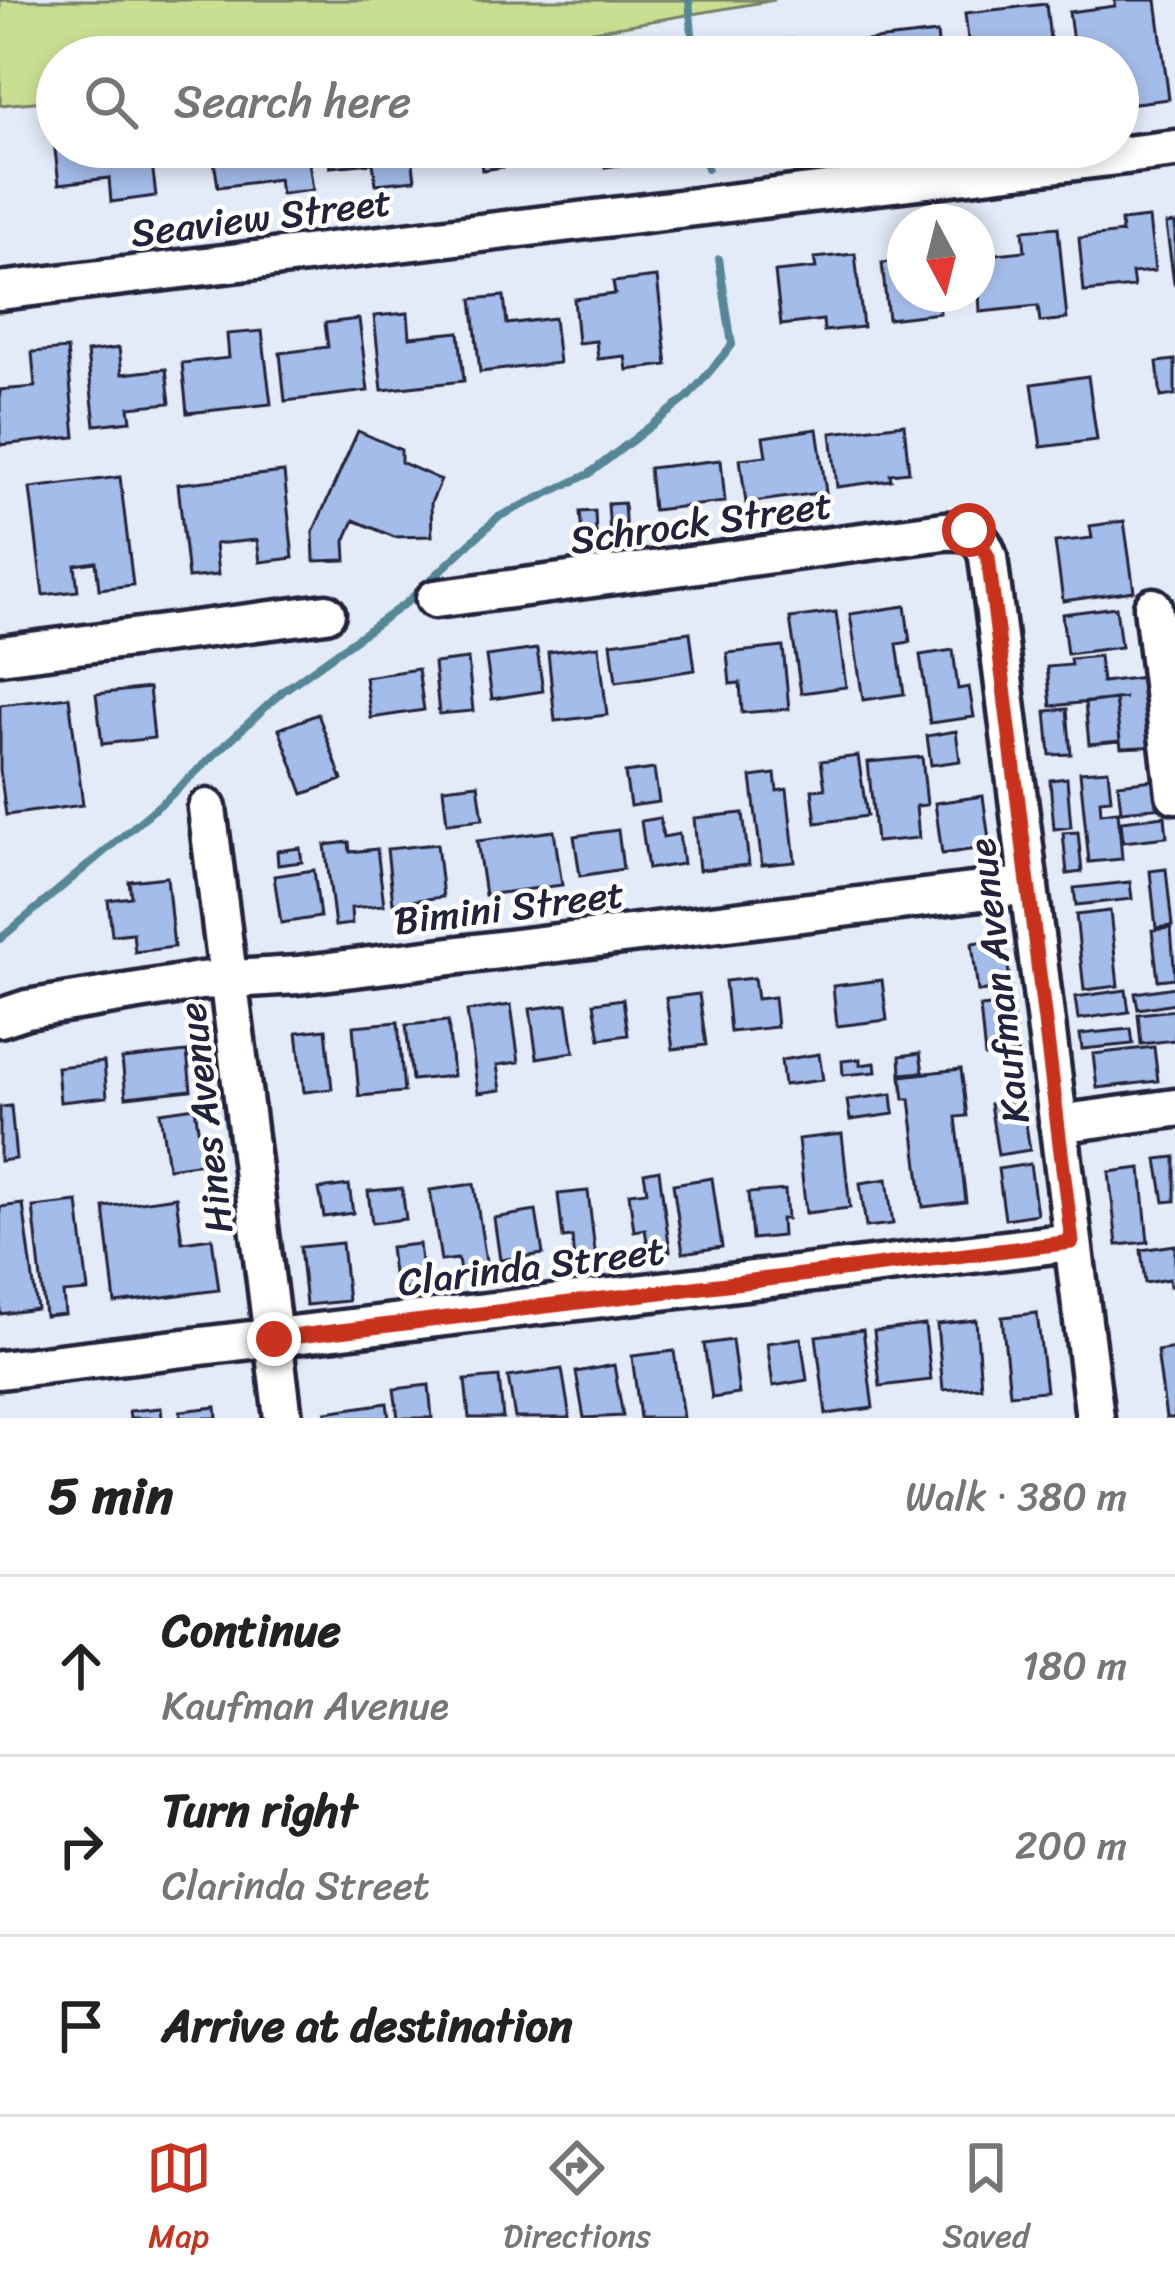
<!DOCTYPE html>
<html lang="en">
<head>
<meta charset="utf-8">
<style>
  :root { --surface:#fff; --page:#f6f6f6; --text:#222; --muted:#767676; --line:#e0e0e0; --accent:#c8321e }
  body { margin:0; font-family:Sriracha,sans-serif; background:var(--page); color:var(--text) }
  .compass { position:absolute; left:887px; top:204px; width:108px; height:108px; border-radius:50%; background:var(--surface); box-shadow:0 6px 18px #0003; rotate:173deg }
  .stop { position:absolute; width:36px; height:36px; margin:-27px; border:9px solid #c8321e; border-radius:50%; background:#fff }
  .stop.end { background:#c8321e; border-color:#fff; box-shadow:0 3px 12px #0008 }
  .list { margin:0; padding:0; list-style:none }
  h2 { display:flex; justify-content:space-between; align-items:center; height:156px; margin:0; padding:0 48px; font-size:51px }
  h2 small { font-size:39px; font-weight:400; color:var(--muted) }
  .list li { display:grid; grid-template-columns:78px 1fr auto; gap:36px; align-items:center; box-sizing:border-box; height:180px; padding:0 48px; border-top:3px solid var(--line) }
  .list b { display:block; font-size:45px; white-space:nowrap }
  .list p { margin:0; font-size:39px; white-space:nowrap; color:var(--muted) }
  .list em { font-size:39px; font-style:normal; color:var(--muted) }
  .icon { flex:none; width:66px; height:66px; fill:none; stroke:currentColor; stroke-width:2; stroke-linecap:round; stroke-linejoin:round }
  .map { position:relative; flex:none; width:1175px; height:1418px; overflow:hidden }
  .search { position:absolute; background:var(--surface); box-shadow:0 6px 18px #0003; left:36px; right:36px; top:36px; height:132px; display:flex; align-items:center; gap:30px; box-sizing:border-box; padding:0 42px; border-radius:66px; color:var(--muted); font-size:45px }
  .sheet { height:696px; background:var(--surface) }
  nav { display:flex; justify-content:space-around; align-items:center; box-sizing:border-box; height:168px; border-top:3px solid var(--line); background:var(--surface); font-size:33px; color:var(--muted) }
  nav a { display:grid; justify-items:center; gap:6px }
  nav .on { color:var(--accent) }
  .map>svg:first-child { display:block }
  .green { fill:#cade92; stroke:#768066; stroke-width:3 }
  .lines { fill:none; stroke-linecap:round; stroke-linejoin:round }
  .stream { stroke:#568796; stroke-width:8 }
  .building { fill:#a4bce9; stroke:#22223b; stroke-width:3 }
  .minor-casing { stroke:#22223b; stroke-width:45 }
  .minor { stroke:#fff; stroke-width:36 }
  .route { stroke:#c8321e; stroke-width:15 }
  .labels { text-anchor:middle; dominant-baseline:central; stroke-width:9; stroke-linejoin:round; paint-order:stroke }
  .street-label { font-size:39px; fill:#22223b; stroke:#fff }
</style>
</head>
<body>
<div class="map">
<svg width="1175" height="1418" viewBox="0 0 1175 1418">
  <rect width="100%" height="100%" fill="#e4ebf8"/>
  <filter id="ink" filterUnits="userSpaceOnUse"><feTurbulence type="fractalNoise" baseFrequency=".00833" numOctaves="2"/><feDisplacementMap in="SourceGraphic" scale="24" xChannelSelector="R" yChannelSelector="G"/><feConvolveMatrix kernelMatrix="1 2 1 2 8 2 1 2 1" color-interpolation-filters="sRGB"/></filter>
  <g filter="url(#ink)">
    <path class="green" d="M 0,0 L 775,0 L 441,57 L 57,57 L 57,100 L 0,105 Z"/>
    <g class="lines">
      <path class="stream" d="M 689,0 L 694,57
        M 705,147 L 707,169
        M 0,939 L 169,797 L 283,691 L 406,603 L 498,517 L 589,474 L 688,397 L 732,345 L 719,259"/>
    </g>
    <path class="building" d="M 1115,0 L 1156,0 L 1169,99 L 1127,104 L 1123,73 L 1118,73 L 1118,57 L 1075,57 L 1069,12 L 1115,6 Z
      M 1046,4 L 1052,57 L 970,57 L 965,13 Z
      M 937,33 L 939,54 L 945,53 L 945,57 L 866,57 L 865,41 Z
      M 792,39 L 794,57 L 754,57 L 752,44 Z
      M 52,124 L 57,124 L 57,147 L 150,147 L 156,196 L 111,202 L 109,178 L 59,184 Z
      M 212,147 L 307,147 L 313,190 L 281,194 L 279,179 L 218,187 Z
      M 328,147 L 411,147 L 415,180 L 376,184 L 373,163 L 330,167 Z
      M 479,147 L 515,147 L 517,165 L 482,170 Z
      M 602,147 L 639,147 L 641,162 L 605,167 Z
      M 1149,218 L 1155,271 L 1132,273 L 1134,287 L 1084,292 L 1079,238 L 1122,233 L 1121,221 Z
      M 1175,223 L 1175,282 L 1174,283 L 1166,224 Z
      M 1058,227 L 1067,319 L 1040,322 L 1038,306 L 980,312 L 977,256 L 1025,251 L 1023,230 Z
      M 855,254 L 863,327 L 824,331 L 823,320 L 781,325 L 775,272 L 816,268 L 814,258 Z
      M 905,260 L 905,294 L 961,294 L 938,296 L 940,313 L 888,319 L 882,263 Z
      M 657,277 L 667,365 L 627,370 L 625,356 L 598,359 L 596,341 L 578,343 L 574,299 L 615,294 L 613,282 Z
      M 504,296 L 507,324 L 554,318 L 559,363 L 480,372 L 472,299 Z
      M 408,313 L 410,337 L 459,332 L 464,381 L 382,390 L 374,316 Z
      M 359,319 L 368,391 L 285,401 L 280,353 L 328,347 L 325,323 Z
      M 262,331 L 271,404 L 187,413 L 182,363 L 229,358 L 227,334 Z
      M 119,348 L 122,374 L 166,369 L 170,403 L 129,407 L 131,421 L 95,425 L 87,352 Z
      M 67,349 L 75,437 L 0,445 L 0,390 L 35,387 L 32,352 Z
      M 1175,360 L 1175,395 L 1161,397 L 1157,362 Z
      M 1088,376 L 1097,440 L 1041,447 L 1032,384 Z
      M 904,424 L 909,472 L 890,474 L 891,480 L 837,487 L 831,433 Z
      M 817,429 L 826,492 L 746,503 L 740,459 L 766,456 L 763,437 Z
      M 358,431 L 401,450 L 401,462 L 441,480 L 431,503 L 432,536 L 394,537 L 354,520 L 345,541 L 346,560 L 314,561 L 313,532 Z
      M 721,460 L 725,502 L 653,510 L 649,468 Z
      M 284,472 L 293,558 L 260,562 L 257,540 L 215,544 L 218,575 L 188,578 L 178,484 Z
      M 120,477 L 133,585 L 99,589 L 96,562 L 75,565 L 78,591 L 43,595 L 30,488 Z
      M 624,503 L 626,534 L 610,535 L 608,504 Z
      M 595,511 L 596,534 L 582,535 L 580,512 Z
      M 1124,521 L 1134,591 L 1063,601 L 1055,542 L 1092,538 L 1090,526 Z
      M 905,606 L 910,642 L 897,644 L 904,694 L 863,700 L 850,614 Z
      M 1116,607 L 1121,647 L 1067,654 L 1062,614 Z
      M 836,612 L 846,687 L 801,693 L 790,618 Z
      M 690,632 L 695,670 L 616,682 L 611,643 Z
      M 599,646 L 607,715 L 555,721 L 548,652 Z
      M 783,647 L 789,709 L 742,713 L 740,683 L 730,684 L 727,653 Z
      M 537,649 L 543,691 L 492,699 L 486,656 Z
      M 953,650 L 958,689 L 969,687 L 974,717 L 930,723 L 920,655 Z
      M 1099,656 L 1102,682 L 1153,676 L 1163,746 L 1121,748 L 1115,699 L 1126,698 L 1051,706 L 1047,667 L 1071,665 L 1070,659 Z
      M 468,659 L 473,711 L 439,714 L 434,663 Z
      M 418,669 L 424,710 L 371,718 L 365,677 Z
      M 149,688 L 154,738 L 102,744 L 96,694 Z
      M 69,697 L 83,805 L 6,815 L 0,770 L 0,705 Z
      M 1115,699 L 1120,741 L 1089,744 L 1085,703 Z
      M 1067,709 L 1071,754 L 1050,755 L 1046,711 Z
      M 318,714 L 342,780 L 303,794 L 279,729 Z
      M 956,731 L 960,761 L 931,765 L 927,736 Z
      M 858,756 L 867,816 L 816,823 L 812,790 L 825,789 L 821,761 Z
      M 922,757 L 927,805 L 916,806 L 919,838 L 876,842 L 868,762 Z
      M 654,769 L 659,802 L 630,806 L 625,773 Z
      M 1108,770 L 1111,799 L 1100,800 L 1101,813 L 1118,811 L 1122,859 L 1089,862 L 1080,772 Z
      M 775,774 L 777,791 L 787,789 L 795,862 L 762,865 L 751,777 Z
      M 1067,778 L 1071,827 L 1054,829 L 1050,780 Z
      M 1163,779 L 1165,807 L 1121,811 L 1118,784 Z
      M 478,784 L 483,819 L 447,823 L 443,788 Z
      M 983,796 L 990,847 L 942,854 L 935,803 Z
      M 743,813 L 749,865 L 699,870 L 694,818 Z
      M 1165,816 L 1167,837 L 1123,842 L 1121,821 Z
      M 660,818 L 663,837 L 679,834 L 683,864 L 648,869 L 641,821 Z
      M 618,830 L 623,869 L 580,876 L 574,836 Z
      M 554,831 L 562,885 L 485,895 L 477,841 Z
      M 1078,832 L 1082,872 L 1067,874 L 1063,833 Z
      M 349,842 L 350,852 L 377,849 L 384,905 L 351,908 L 352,924 L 335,926 L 325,845 Z
      M 437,844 L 443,897 L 393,903 L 387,849 Z
      M 300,848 L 302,862 L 278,865 L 277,851 Z
      M 1166,869 L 1172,926 L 1156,928 L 1150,871 Z
      M 314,870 L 320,917 L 281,923 L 274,876 Z
      M 167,877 L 174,947 L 135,952 L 133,933 L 112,935 L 108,900 L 131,897 L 129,881 Z
      M 1130,882 L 1132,899 L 1076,905 L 1074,888 Z
      M 1110,911 L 1118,986 L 1084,990 L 1076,915 Z
      M 1171,928 L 1175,978 L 1158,980 L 1152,930 Z
      M 1004,939 L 1011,988 L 978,992 L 972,943 Z
      M 754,978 L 757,999 L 774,997 L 777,1027 L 730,1032 L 725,981 Z
      M 882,980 L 887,1020 L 837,1026 L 833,986 Z
      M 1175,987 L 1175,1003 L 1138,1009 L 1135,993 Z
      M 1126,990 L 1129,1012 L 1078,1019 L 1075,997 Z
      M 699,994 L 706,1045 L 673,1049 L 666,998 Z
      M 623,999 L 628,1035 L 600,1039 L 594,1003 Z
      M 567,1004 L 574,1052 L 537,1058 L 530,1009 Z
      M 1012,1004 L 1017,1054 L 985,1057 L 980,1007 Z
      M 511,1005 L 519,1062 L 497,1065 L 501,1090 L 478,1093 L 467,1011 Z
      M 1175,1010 L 1175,1040 L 1141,1044 L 1138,1014 Z
      M 448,1021 L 453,1076 L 412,1080 L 406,1025 Z
      M 398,1022 L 404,1092 L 359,1096 L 353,1026 Z
      M 326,1029 L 332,1089 L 304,1092 L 297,1032 Z
      M 1131,1029 L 1133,1044 L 1082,1049 L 1080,1034 Z
      M 1154,1047 L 1158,1081 L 1097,1088 L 1093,1054 Z
      M 187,1052 L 191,1090 L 126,1097 L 122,1059 Z
      M 920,1053 L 923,1072 L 901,1074 L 900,1056 Z
      M 819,1054 L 823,1080 L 784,1085 L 781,1060 Z
      M 860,1059 L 860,1065 L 875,1063 L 876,1072 L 843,1075 L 842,1061 Z
      M 104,1062 L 107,1097 L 60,1102 L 57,1067 Z
      M 961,1069 L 967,1116 L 956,1117 L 966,1202 L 923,1207 L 910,1099 L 904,1099 L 901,1076 Z
      M 892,1094 L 894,1114 L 850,1120 L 847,1100 Z
      M 1022,1099 L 1030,1150 L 998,1155 L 990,1104 Z
      M 11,1106 L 16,1159 L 0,1161 L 0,1107 Z
      M 195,1107 L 203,1163 L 168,1168 L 160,1112 Z
      M 842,1134 L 850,1208 L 806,1213 L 798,1139 Z
      M 1175,1157 L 1175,1201 L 1164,1202 L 1157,1159 Z
      M 1030,1164 L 1037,1214 L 1005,1219 L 998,1169 Z
      M 1141,1168 L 1148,1242 L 1117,1245 L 1109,1172 Z
      M 659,1170 L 670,1251 L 649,1254 L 645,1229 L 634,1231 L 629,1193 L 647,1191 L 644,1173 Z
      M 712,1178 L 722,1247 L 683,1253 L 673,1184 Z
      M 887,1179 L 893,1224 L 866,1227 L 860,1183 Z
      M 474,1184 L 487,1268 L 460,1272 L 458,1259 L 441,1261 L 430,1190 Z
      M 349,1185 L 353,1213 L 324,1217 L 319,1189 Z
      M 402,1188 L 406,1219 L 372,1223 L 368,1191 Z
      M 785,1190 L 787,1219 L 781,1219 L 782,1236 L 752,1239 L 748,1193 Z
      M 588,1191 L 596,1260 L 574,1263 L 572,1237 L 563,1238 L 558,1194 Z
      M 176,1197 L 182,1242 L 212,1238 L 219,1290 L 115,1303 L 104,1207 Z
      M 78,1202 L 88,1291 L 63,1293 L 65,1314 L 45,1316 L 33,1207 Z
      M 23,1204 L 37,1309 L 0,1314 L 0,1207 Z
      M 536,1211 L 543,1254 L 500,1260 L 494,1218 Z
      M 342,1243 L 348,1301 L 306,1305 L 300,1247 Z
      M 419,1244 L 424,1288 L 395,1291 L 390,1247 Z
      M 1175,1245 L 1175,1285 L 1170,1286 L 1169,1279 L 1145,1283 L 1141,1250 Z
      M 1037,1313 L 1046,1391 L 1010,1394 L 1002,1317 Z
      M 976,1320 L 981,1387 L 943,1390 L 937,1324 Z
      M 925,1325 L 931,1380 L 880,1386 L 874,1331 Z
      M 863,1330 L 873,1408 L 826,1414 L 816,1336 Z
      M 801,1338 L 807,1380 L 773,1386 L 767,1343 Z
      M 732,1340 L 739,1394 L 712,1398 L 704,1344 Z
      M 1175,1348 L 1175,1418 L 1166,1418 L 1157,1351 Z
      M 674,1351 L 683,1418 L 640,1418 L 632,1356 Z
      M 614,1365 L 623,1416 L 584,1418 L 576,1372 Z
      M 562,1369 L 570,1418 L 515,1418 L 508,1377 Z
      M 499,1377 L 503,1418 L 469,1418 L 465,1380 Z
      M 429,1385 L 432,1418 L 398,1418 L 394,1389 Z
      M 387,1403 L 389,1418 L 326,1418 L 326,1412 Z
      M 216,1407 L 217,1418 L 181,1418 L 180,1411 Z
      M 161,1408 L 162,1418 L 130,1418 L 129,1411 Z"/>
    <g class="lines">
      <g class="minor-casing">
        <path id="minor" d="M 0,291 L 1175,149
          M 435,599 L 944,531 C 969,530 980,532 988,557 L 1095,1418
          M 1153,607 L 1175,794
          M 0,655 L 326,613
          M 207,808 L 283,1418
          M 0,1018 L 27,1009 L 200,981 L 297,975 L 1029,885
          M 1058,1124 L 1175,1108
          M 0,1370 L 1072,1242"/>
      </g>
      <use href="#minor" class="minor"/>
    </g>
  </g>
  <g class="lines" filter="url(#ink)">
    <path class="route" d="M 274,1339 L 1072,1242 L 988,557 L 977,536 L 969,530"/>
  </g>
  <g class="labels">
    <g class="street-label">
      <text transform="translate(261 217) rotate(-7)">Seaview Street</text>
      <text transform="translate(701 522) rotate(-8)">Schrock Street</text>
      <text transform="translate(509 907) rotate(-7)">Bimini Street</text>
      <text transform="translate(998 981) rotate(-97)">Kaufman Avenue</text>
      <text transform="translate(205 1118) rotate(-97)">Hines Avenue</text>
      <text transform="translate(531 1266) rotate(-7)">Clarinda Street</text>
    </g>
  </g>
</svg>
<svg class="compass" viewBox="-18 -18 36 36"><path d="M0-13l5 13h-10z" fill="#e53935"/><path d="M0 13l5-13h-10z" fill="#767676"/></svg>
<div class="stop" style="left:969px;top:530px"></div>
<div class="stop end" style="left:274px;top:1339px"></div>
<div class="search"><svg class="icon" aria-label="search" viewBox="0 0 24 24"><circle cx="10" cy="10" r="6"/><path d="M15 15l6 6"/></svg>Search here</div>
</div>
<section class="sheet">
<h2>5 min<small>Walk · 380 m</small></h2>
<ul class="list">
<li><svg class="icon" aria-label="ahead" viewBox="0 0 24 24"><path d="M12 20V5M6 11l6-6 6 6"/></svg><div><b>Continue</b><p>Kaufman Avenue</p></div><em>180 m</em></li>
<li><svg class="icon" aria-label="right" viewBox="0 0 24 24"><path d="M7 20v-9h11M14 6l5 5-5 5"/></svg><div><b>Turn right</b><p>Clarinda Street</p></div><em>200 m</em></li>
<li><svg class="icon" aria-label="arrive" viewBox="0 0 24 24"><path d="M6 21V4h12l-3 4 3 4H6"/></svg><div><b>Arrive at destination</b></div></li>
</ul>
</section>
<nav>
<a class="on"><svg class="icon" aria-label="map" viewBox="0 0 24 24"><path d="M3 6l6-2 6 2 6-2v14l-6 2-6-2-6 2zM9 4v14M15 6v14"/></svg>Map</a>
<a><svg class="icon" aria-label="directions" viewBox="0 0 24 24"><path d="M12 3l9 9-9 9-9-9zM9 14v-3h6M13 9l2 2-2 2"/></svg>Directions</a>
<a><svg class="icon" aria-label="saved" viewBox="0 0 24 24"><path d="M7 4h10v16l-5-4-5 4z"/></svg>Saved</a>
</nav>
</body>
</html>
